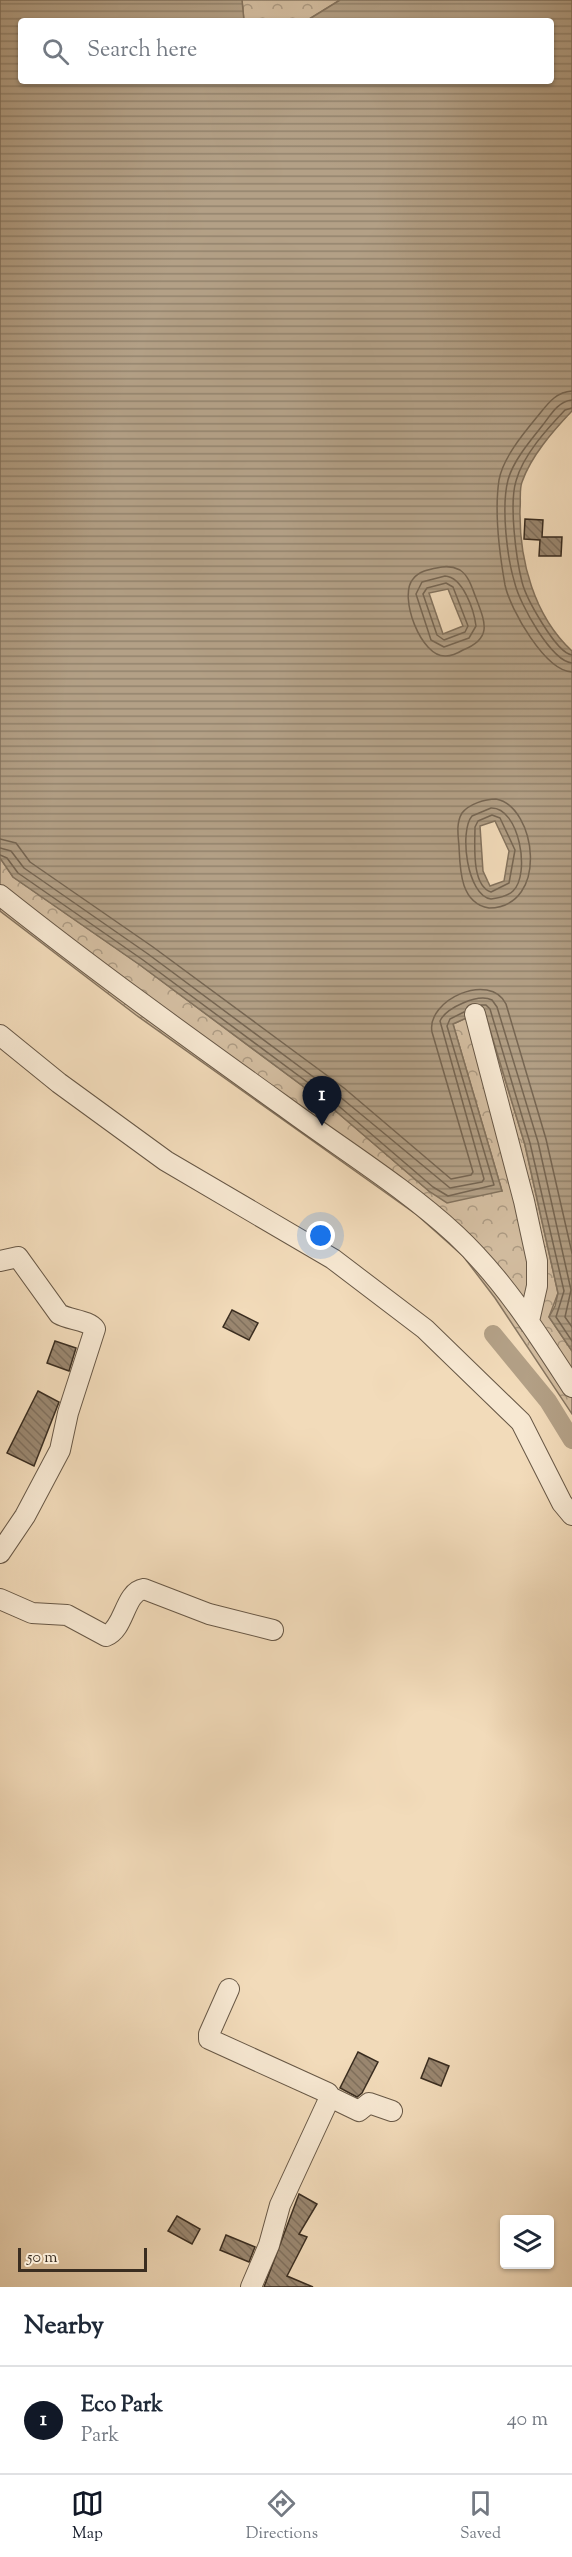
<!DOCTYPE html>
<html lang="en">
<head>
<meta charset="utf-8">
<style>
  :root { --surface:#fff; --page:#f2f2f3; --text:#1f2937; --muted:#747a83; --line:#e0e1e3; --accent:#111827 }
  body { margin:0; font-family:"Sorts Mill Goudy",serif; background:var(--page); color:var(--text) }
  .controls { position:absolute; right:18px; bottom:18px; display:grid; overflow:hidden; border-radius:6px; box-shadow:0 2px 4px #0004 }
  .controls button { width:54px; height:54px; display:grid; place-items:center; padding:0; border:0; border-bottom:2px solid var(--line); background:var(--surface); color:var(--text); font:30px sans-serif }
  .scale { position:absolute; left:18px; bottom:15px; width:129px; box-sizing:border-box; padding-left:6px; border:3px solid #3a2d20; border-top:0; font-size:16px; line-height:21px; white-space:nowrap; color:#3a2d20; -webkit-text-stroke:4px #f7e8d2; paint-order:stroke }
  .you { position:absolute; left:321px; top:1236px; width:21px; height:21px; margin:-15px; border:4px solid #fff; border-radius:50%; background:#1a73e8; box-shadow:0 0 0 9px #1a73e833 }
  .badge { display:grid; place-items:center; width:39px; height:39px; border-radius:50%; background:var(--accent); color:#fff; font-size:20px; font-weight:700 }
  .pin { position:absolute; translate:-50% -50px; filter:drop-shadow(0 2px 3px #0008) }
  .pin::after { content:''; position:absolute; top:32px; width:21px; height:18px; background:inherit; clip-path:polygon(0 0,100% 0,50% 100%) }
  .list { margin:0; padding:0; list-style:none }
  h2 { display:flex; justify-content:space-between; align-items:center; height:78px; margin:0; padding:0 24px; font-size:26px }
  h2 small { font-size:20px; font-weight:400; color:var(--muted) }
  .list li { display:grid; grid-template-columns:39px 1fr auto; gap:18px; align-items:center; box-sizing:border-box; height:108px; padding:0 24px; border-top:2px solid var(--line) }
  .list b { display:block; font-size:22px; white-space:nowrap }
  .list p { margin:0; font-size:20px; white-space:nowrap; color:var(--muted) }
  .list em { font-size:20px; font-style:normal; color:var(--muted) }
  .icon { flex:none; width:33px; height:33px; fill:none; stroke:currentColor; stroke-width:2; stroke-linecap:round; stroke-linejoin:round }
  .map { position:relative; flex:none; width:572px; height:2287px; overflow:hidden }
  .search { position:absolute; background:var(--surface); box-shadow:0 2px 4px #0004; left:18px; right:18px; top:18px; height:66px; display:flex; align-items:center; gap:15px; box-sizing:border-box; padding:0 21px; border-radius:6px; color:var(--muted); font-size:22px }
  .sheet { height:186px; background:var(--surface) }
  nav { display:flex; justify-content:space-around; align-items:center; box-sizing:border-box; height:84px; border-top:2px solid var(--line); background:var(--surface); font-size:16px; color:var(--muted) }
  nav a { display:grid; justify-items:center; gap:3px }
  nav .on { color:var(--accent) }
  .map>svg:first-child { display:block }
  .park { fill:url(#park-crowns); stroke:#867560; stroke-width:1.5 }
  .water { fill:url(#water-rules); stroke:#83725d; stroke-width:1.5; fill-rule:evenodd }
  .lines { fill:none; stroke-linecap:round; stroke-linejoin:round }
  .shore { stroke:#766653; stroke-width:1.5 }
  .canal { stroke:#b3a086; stroke-width:18 }
  .building { fill:url(#building-back-hatch); stroke:#3a2d20; stroke-width:1.5 }
  .minor-casing { stroke:#685846; stroke-width:22 }
  .minor { stroke:#f7e8d2; stroke-width:20 }
</style>
</head>
<body>
<div class="map">
<svg width="572" height="2287" viewBox="0 0 572 2287">
  <defs>
    <pattern id="park-crowns" width="20" height="18" patternUnits="userSpaceOnUse" patternTransform="scale(1.5)"><rect width="20" height="18" fill="#d3bda0"/><path d="M2 6a3 3 0 1 1 6 0M12 15a3 3 0 1 1 6 0" fill="none" stroke="#ac9a82"/></pattern>
    <pattern id="water-rules" width="6" height="5" patternUnits="userSpaceOnUse" patternTransform="scale(1.5)"><rect width="6" height="5" fill="#b3a086"/><path d="M0 2.5h6" fill="none" stroke="#93836d"/></pattern>
    <pattern id="building-back-hatch" width="6" height="6" patternUnits="userSpaceOnUse" patternTransform="scale(1.5)"><rect width="6" height="6" fill="#9a8770"/><path d="M-1 5l2 2M0 0l6 6M5-1l2 2" fill="none" stroke="#7f6f5c"/></pattern>
  </defs>
  <rect width="100%" height="100%" fill="#f2dbba"/>
  <filter id="stains"><feTurbulence type="fractalNoise" baseFrequency=".00333" numOctaves="4"/><feColorMatrix values="0 0 0 0 .2 0 0 0 0 .09 0 0 0 0 .02 0 0 0 .5 -.17"/></filter>
  <radialGradient id="worn" r=".72"><stop offset=".6" stop-color="#630" stop-opacity="0"/><stop offset="1" stop-color="#630" stop-opacity=".3"/></radialGradient>
  <path class="park" d="M 242,0 L 340,0 L 306,21 L 244,21 Z
    M 0,858 L 13,877 L 140,965 L 331,1107 L 430,1192 L 502,1191 L 453,1024 L 484,1010 L 525,1145 L 558,1293 L 549,1317 L 572,1351 L 572,1414 L 495,1298 L 463,1256 L 417,1215 L 136,1015 L 0,911 Z"/>
  <path class="water" d="M 0,0 L 242,0 L 244,21 L 21,21 L 21,81 L 551,81 L 551,21 L 306,21 L 340,0 L 572,0 L 572,411 C 553,431 531,456 522,482 C 519,490 521,501 520,509 C 519,560 534,616 572,651 L 572,1351 L 549,1317 L 555,1306 L 558,1293 L 525,1145 L 484,1010 L 453,1024 L 502,1191 L 447,1203 L 430,1192 L 331,1107 L 140,965 L 13,877 L 0,858 ZM 448,589 L 463,626 L 443,634 L 429,593 ZM 495,821 L 509,851 L 504,881 L 490,886 L 483,871 L 480,826 Z"/>
  <g class="lines">
    <path class="shore" d="M 572,391 C 555,392 547,405 537,417 C 523,434 503,458 499,480 C 494,513 499,551 505,585 C 510,609 545,671 572,672
      M 572,400 C 558,401 550,416 542,426 C 530,441 513,461 508,480 C 501,507 507,558 515,584 C 520,604 551,661 572,663
      M 572,408 L 565,410 C 547,429 523,455 516,481 C 509,504 516,558 522,582 C 526,598 556,653 572,655
      M 442,567 C 448,566 454,567 460,570 C 469,576 472,588 476,598 C 485,622 493,638 463,650 C 458,653 452,656 446,656 C 421,658 398,596 413,579 C 420,570 432,569 442,567 Z
      M 445,576 C 463,577 474,610 476,626 L 469,638 L 444,647 L 431,640 L 416,594 L 422,582 Z
      M 446,583 L 453,587 L 468,626 L 465,632 L 444,640 L 437,635 L 423,594 L 427,588 Z
      M 496,799 C 536,806 550,907 489,908 C 460,903 460,869 459,846 C 458,835 456,823 462,813 C 469,804 485,799 496,799 Z
      M 491,808 C 519,807 531,874 513,891 C 508,896 498,898 491,899 C 467,896 459,831 472,816 Z
      M 492,815 L 500,818 L 515,850 L 509,883 L 491,892 C 471,885 475,844 475,827 L 478,821 Z
      M 0,839 L 16,843 L 30,862 L 153,947 L 344,1088 L 451,1179 L 471,1175 L 473,1172 L 432,1032 C 426,1000 490,971 506,1004 L 546,1139 L 572,1253
      M 0,848 L 11,851 L 24,868 L 148,954 L 339,1096 L 450,1188 L 482,1182 L 484,1179 L 440,1021 C 446,1008 478,993 492,1000 L 497,1007 L 538,1142 L 571,1290 L 565,1317 L 572,1327
      M 0,855 L 7,858 L 18,873 L 143,960 L 334,1102 L 433,1187 L 448,1196 L 494,1185 L 447,1026 L 450,1019 L 464,1012
      M 481,1005 L 486,1005 L 490,1009 L 530,1143 L 564,1291 L 556,1317 L 572,1341"/>
    <path class="canal" d="M 493,1334 L 548,1401 L 572,1440"/>
  </g>
  <path class="building" d="M 525,519 L 543,520 L 542,537 L 562,537 L 561,556 L 539,556 L 540,540 L 524,539 Z
    M 232,1310 L 258,1323 L 249,1340 L 223,1327 Z
    M 55,1341 L 76,1348 L 69,1371 L 47,1363 Z
    M 38,1391 L 59,1402 L 34,1466 L 7,1453 Z
    M 358,2052 L 378,2062 L 362,2093 L 357,2097 L 340,2088 Z
    M 429,2058 L 449,2066 L 441,2086 L 421,2078 Z
    M 299,2194 L 317,2204 L 299,2234 L 307,2237 L 287,2276 L 313,2287 L 264,2287 Z
    M 177,2216 L 200,2229 L 192,2244 L 168,2231 Z
    M 226,2235 L 255,2247 L 249,2262 L 220,2250 Z"/>
  <g class="lines">
    <g class="minor-casing">
      <path id="minor" d="M 0,895 C 93,969 189,1038 285,1107 C 342,1149 404,1187 456,1235 C 503,1279 537,1333 572,1387
        M 475,1014 L 524,1201 L 537,1261 L 537,1286 L 529,1321
        M 0,1035 L 59,1083 L 166,1161 L 333,1259 L 425,1329 L 521,1422 L 562,1503 L 572,1515
        M 0,1261 L 18,1257 L 59,1314 C 69,1320 89,1320 95,1329 L 68,1413 L 60,1450 L 25,1516 L 0,1553
        M 0,1599 L 32,1613 L 67,1615 L 106,1636 C 125,1629 124,1592 144,1589 L 209,1614 L 273,1630
        M 229,1989 L 209,2034 L 209,2039 L 328,2093 L 330,2097 L 280,2205 L 269,2245 L 251,2287
        M 330,2097 L 359,2111 L 369,2103 L 392,2111"/>
    </g>
    <use href="#minor" class="minor"/>
  </g>
  <rect width="100%" height="100%" filter="url(#stains)"/>
  <rect width="100%" height="100%" fill="url(#worn)"/>
</svg>
<div class="controls">
<button><svg class="icon" aria-label="layers" viewBox="0 0 24 24"><path d="M12 4l9 5-9 5-9-5zM3 14l9 5 9-5"/></svg></button>
</div>
<div class="scale">50 m</div>
<div class="you"></div>
<div class="pin badge" style="left:322px;top:1126px">1</div>
<div class="search"><svg class="icon" aria-label="search" viewBox="0 0 24 24"><circle cx="10" cy="10" r="6"/><path d="M15 15l6 6"/></svg>Search here</div>
</div>
<section class="sheet">
<h2>Nearby<small></small></h2>
<ul class="list">
<li><span class="badge">1</span><div><b>Eco Park</b><p>Park</p></div><em>40 m</em></li>
</ul>
</section>
<nav>
<a class="on"><svg class="icon" aria-label="map" viewBox="0 0 24 24"><path d="M3 6l6-2 6 2 6-2v14l-6 2-6-2-6 2zM9 4v14M15 6v14"/></svg>Map</a>
<a><svg class="icon" aria-label="directions" viewBox="0 0 24 24"><path d="M12 3l9 9-9 9-9-9zM9 14v-3h6M13 9l2 2-2 2"/></svg>Directions</a>
<a><svg class="icon" aria-label="saved" viewBox="0 0 24 24"><path d="M7 4h10v16l-5-4-5 4z"/></svg>Saved</a>
</nav>
</body>
</html>
